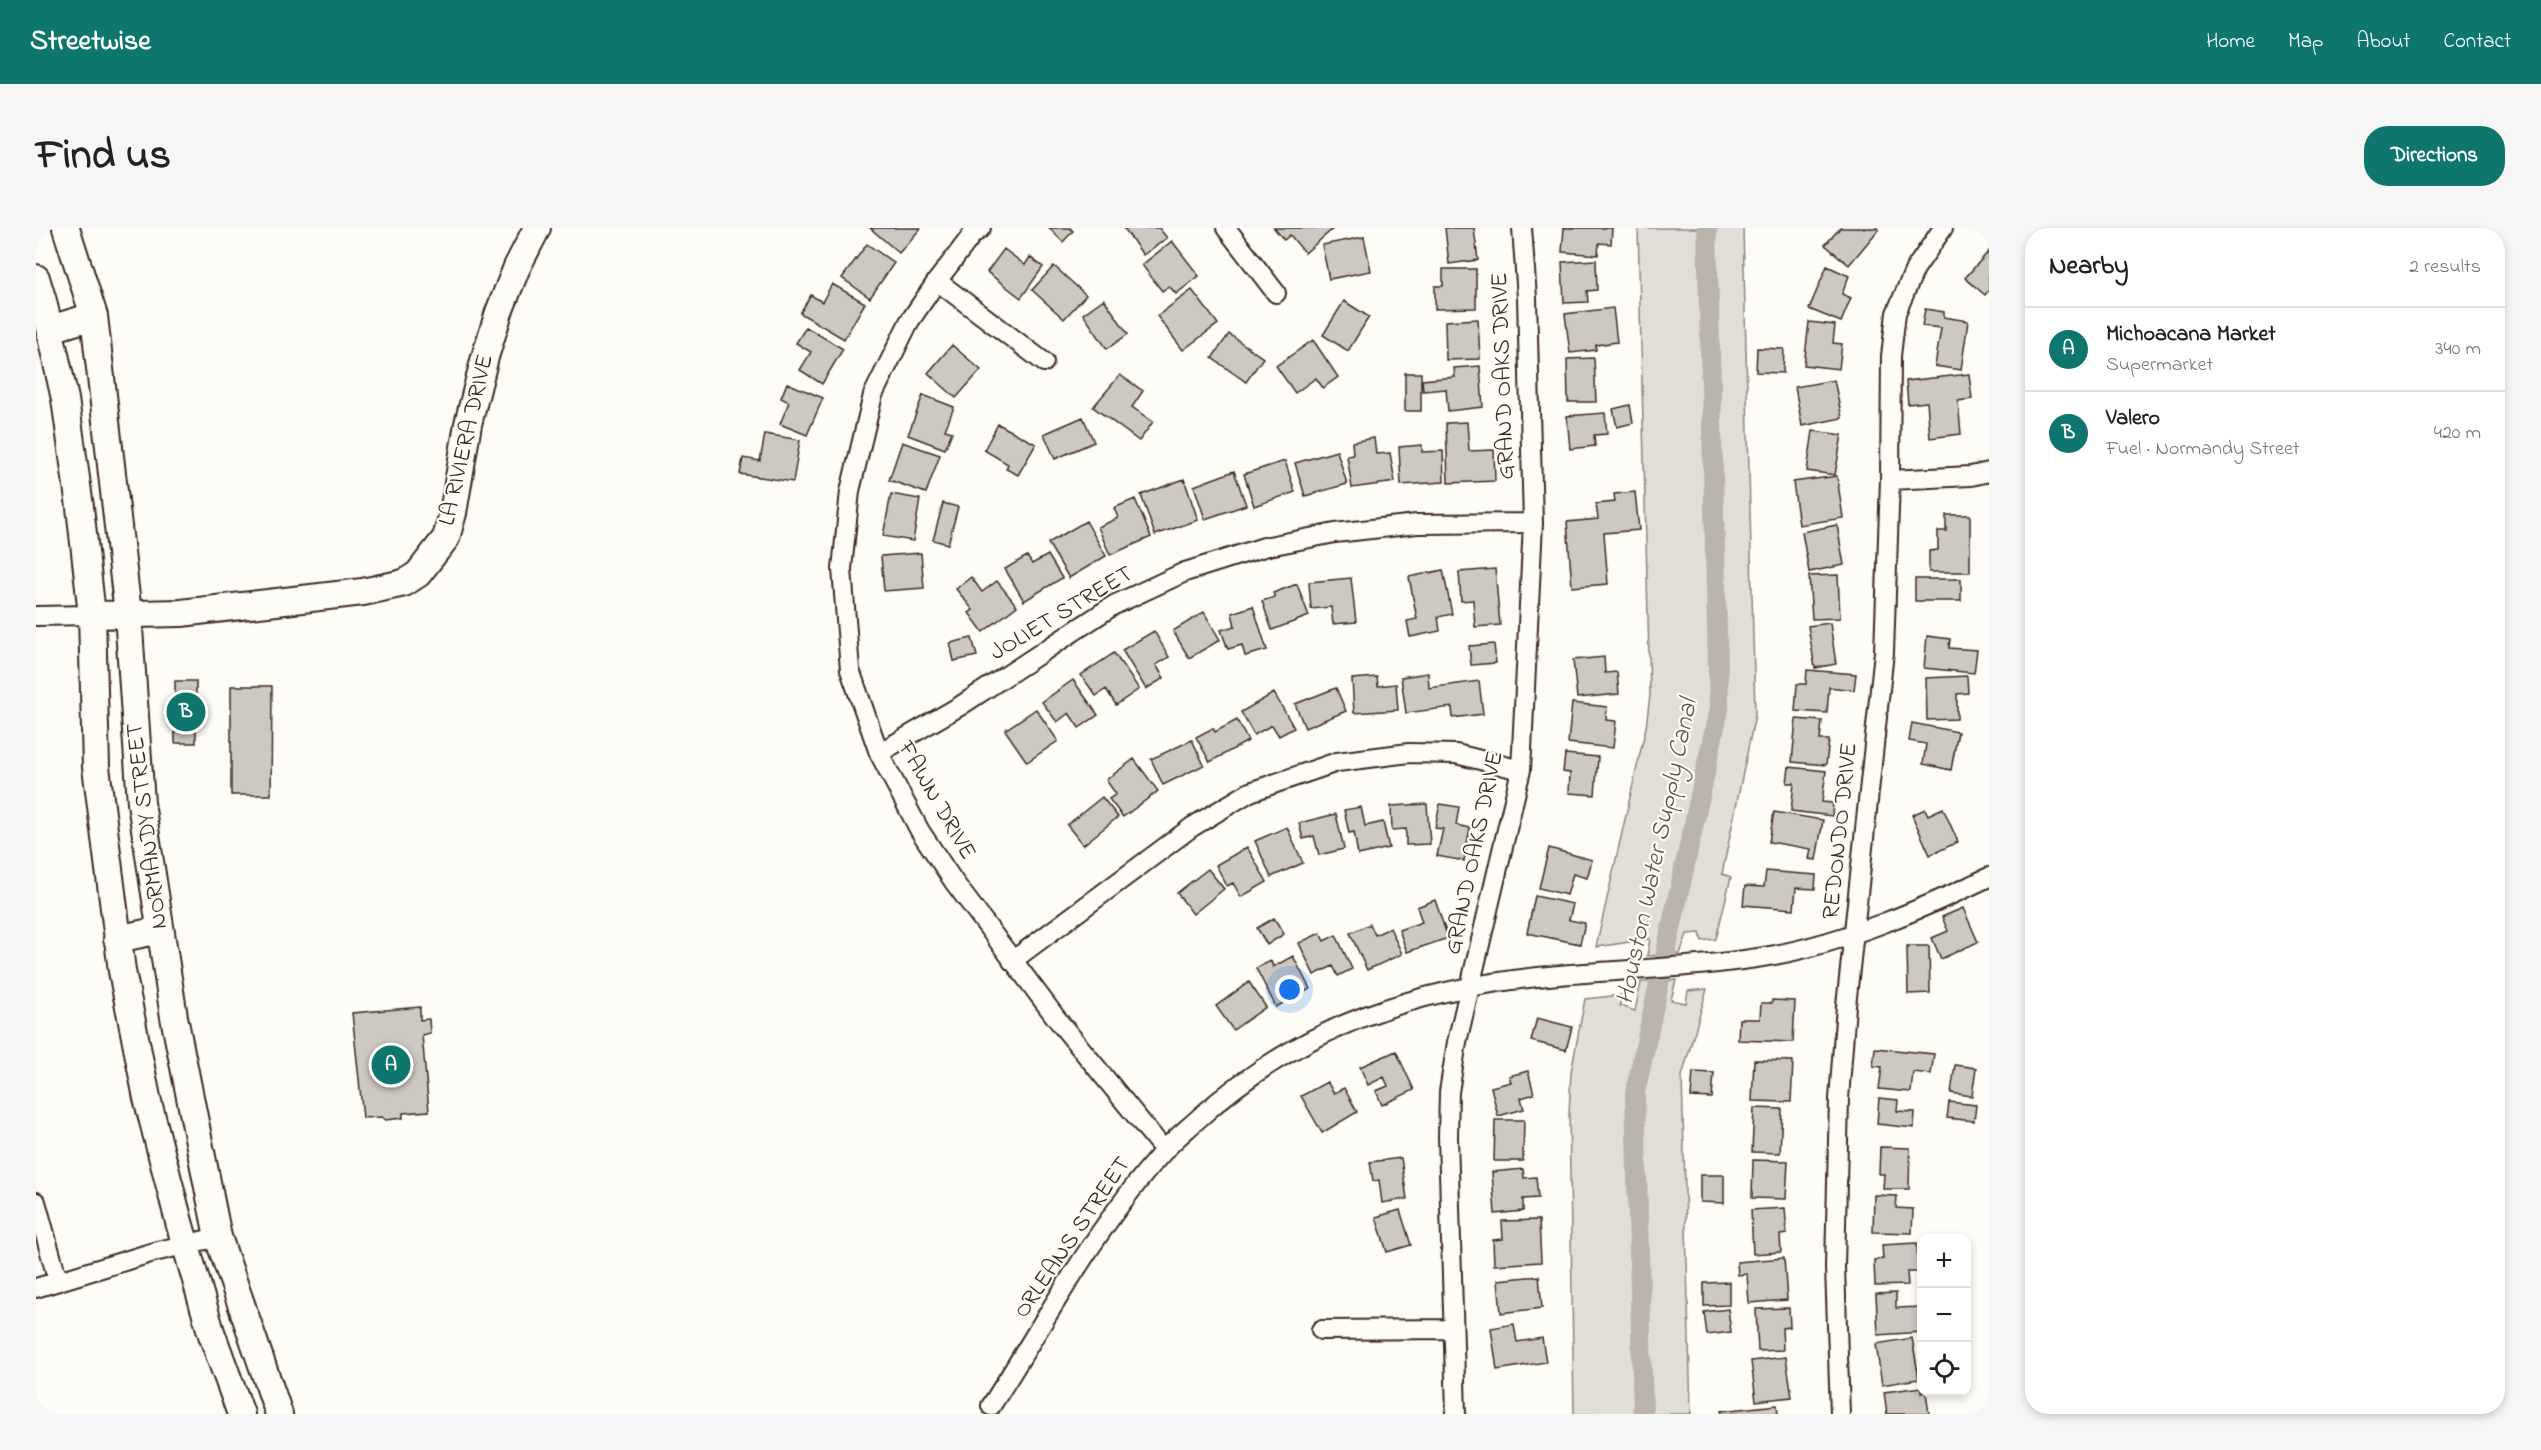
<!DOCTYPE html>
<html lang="en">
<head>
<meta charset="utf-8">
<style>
  :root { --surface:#fff; --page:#f6f6f6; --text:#222; --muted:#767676; --line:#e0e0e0; --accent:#0f766e }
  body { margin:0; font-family:"Indie Flower",sans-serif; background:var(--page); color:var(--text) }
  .controls { position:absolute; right:18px; bottom:18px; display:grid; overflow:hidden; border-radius:12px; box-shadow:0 3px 9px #0003 }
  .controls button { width:54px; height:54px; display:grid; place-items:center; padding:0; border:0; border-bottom:2px solid var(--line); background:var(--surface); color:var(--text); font:30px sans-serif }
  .you { position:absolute; left:1254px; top:762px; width:21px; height:21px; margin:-15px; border:4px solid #fff; border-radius:50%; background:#1a73e8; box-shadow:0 0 0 9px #1a73e833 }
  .badge { display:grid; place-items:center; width:39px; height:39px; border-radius:50%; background:var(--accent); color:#fff; font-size:20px; font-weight:700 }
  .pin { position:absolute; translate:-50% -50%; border:3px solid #fff; box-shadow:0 2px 6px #0006 }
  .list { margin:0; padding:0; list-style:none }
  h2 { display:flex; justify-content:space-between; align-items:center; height:78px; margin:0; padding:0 24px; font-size:26px }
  h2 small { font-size:20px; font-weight:400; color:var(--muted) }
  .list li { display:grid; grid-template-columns:39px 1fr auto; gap:18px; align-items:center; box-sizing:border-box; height:84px; padding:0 24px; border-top:2px solid var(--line) }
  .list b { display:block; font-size:22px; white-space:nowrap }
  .list p { margin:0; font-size:20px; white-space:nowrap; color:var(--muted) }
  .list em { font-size:20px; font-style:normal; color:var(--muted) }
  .icon { flex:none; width:33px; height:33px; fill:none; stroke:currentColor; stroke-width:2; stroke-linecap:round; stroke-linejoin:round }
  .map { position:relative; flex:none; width:1953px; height:1186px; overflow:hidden; border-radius:24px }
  header { display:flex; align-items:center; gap:36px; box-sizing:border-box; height:84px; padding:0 30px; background:var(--accent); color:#fff }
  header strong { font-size:28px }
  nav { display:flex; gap:33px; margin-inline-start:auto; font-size:21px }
  .intro { display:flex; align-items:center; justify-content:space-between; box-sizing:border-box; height:144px; padding:0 36px }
  h1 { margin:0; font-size:42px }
  .button { padding:15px 27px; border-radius:24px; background:var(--accent); color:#fff; font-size:21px; font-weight:700 }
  main { display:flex; gap:36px; padding:0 36px }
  aside { flex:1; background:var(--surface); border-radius:24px; box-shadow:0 3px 9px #0003 }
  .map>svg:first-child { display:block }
  .green { fill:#e1ded7; stroke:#8e847a; stroke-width:1.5 }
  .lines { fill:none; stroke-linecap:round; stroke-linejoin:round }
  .canal { stroke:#bbb4ad; stroke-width:20 }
  .building { fill:#cdc8c2; stroke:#3b2a1e; stroke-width:1.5 }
  .street-casing { stroke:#3b2a1e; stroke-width:22 }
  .secondary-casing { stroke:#3b2a1e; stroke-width:30 }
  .street { stroke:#fdfcf7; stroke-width:18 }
  .secondary { stroke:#fdfcf7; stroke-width:26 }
  .labels { text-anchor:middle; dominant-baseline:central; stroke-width:4.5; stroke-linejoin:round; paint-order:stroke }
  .street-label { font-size:24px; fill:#3b2a1e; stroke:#fdfcf7 }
  .water-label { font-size:26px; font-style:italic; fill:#615349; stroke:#fdfcf7 }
</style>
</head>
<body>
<header>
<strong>Streetwise</strong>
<nav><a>Home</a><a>Map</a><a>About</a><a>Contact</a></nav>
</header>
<div class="intro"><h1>Find us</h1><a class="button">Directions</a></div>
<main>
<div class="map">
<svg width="1953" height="1186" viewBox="0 0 1953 1186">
  <rect width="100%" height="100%" fill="#fdfcf7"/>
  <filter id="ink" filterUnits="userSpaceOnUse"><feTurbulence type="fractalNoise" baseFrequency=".0167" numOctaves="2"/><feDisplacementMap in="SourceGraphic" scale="12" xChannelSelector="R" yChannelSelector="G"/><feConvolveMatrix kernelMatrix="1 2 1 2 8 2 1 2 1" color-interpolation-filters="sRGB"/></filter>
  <g filter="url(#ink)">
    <path class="green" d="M 1602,0 L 1707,0 L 1719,487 L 1686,646 L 1695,649 L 1680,711 L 1666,713 L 1664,705 L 1651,706 L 1644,726 L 1611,728 L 1614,711 L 1560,719 L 1610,499 L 1614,467 Z
      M 1640,752 L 1635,772 L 1650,775 L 1652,763 L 1671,761 L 1646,848 L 1655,1186 L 1538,1186 L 1533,887 L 1535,844 L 1549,771 L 1585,767 L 1584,778 L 1599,783 L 1605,754 Z"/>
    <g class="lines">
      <path class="canal" d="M 1607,1186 L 1599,865 L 1683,481 L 1671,0"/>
    </g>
    <path class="building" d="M 834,0 L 885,0 L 863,25 Z
      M 1013,0 L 1034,0 L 1037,3 L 1027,14 Z
      M 1088,0 L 1123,0 L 1131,10 L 1107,27 Z
      M 1238,0 L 1298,0 L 1269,25 L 1254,7 L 1248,12 Z
      M 1409,0 L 1438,0 L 1442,32 L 1413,36 Z
      M 1528,0 L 1576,0 L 1575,16 L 1563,15 L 1562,27 L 1526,24 Z
      M 1804,0 L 1842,0 L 1843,1 L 1813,37 L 1789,17 Z
      M 1328,9 L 1335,43 L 1293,51 L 1286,17 Z
      M 1136,13 L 1163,48 L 1140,66 L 1133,58 L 1126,63 L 1106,37 Z
      M 831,16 L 858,35 L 834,70 L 806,50 Z
      M 968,21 L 989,37 L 994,29 L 1007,39 L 985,70 L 951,44 Z
      M 1953,23 L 1953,62 L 1949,67 L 1929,50 Z
      M 1560,32 L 1561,62 L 1551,63 L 1552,74 L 1528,75 L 1526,34 Z
      M 1018,38 L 1050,67 L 1028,91 L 996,62 Z
      M 1791,38 L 1813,48 L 1806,66 L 1815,70 L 1805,94 L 1773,81 Z
      M 1407,41 L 1440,41 L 1440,80 L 1399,81 L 1399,58 L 1407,58 Z
      M 796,56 L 829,75 L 808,111 L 764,85 L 775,67 L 786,74 Z
      M 1156,62 L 1182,96 L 1147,122 L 1121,88 Z
      M 1068,71 L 1092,106 L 1071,121 L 1047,86 Z
      M 1308,73 L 1333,89 L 1312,123 L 1287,107 Z
      M 1577,80 L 1581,114 L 1560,117 L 1560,122 L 1534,125 L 1529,86 Z
      M 1889,81 L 1908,84 L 1908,89 L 1932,93 L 1925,142 L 1899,138 L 1905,100 L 1886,98 Z
      M 1442,91 L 1444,131 L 1410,132 L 1409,93 Z
      M 1773,94 L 1799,97 L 1797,115 L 1806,116 L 1803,141 L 1768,137 Z
      M 770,99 L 807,121 L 786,156 L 764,142 L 775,124 L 760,115 Z
      M 1193,106 L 1227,130 L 1210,154 L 1176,130 Z
      M 1277,112 L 1302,149 L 1287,160 L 1280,150 L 1259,165 L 1240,138 Z
      M 916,117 L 945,142 L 920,170 L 892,145 Z
      M 1721,120 L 1748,121 L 1747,145 L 1720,144 Z
      M 1558,130 L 1560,174 L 1532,174 L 1531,131 Z
      M 1444,138 L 1447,179 L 1412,183 L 1410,161 L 1387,163 L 1386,152 L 1419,149 L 1418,140 Z
      M 1369,145 L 1385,145 L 1385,183 L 1369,183 Z
      M 1933,146 L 1936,171 L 1922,173 L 1925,206 L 1894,210 L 1891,174 L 1872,176 L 1870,153 Z
      M 1084,147 L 1107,163 L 1096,179 L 1117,194 L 1103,213 L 1057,179 Z
      M 1798,152 L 1806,190 L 1766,198 L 1759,159 Z
      M 751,155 L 787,170 L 771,207 L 744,196 L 753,174 L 745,170 Z
      M 887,167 L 918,179 L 909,202 L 916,204 L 909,221 L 872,207 Z
      M 1594,177 L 1597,195 L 1581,199 L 1577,181 Z
      M 1569,185 L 1571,206 L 1558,207 L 1559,218 L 1534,221 L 1531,188 Z
      M 1047,189 L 1058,214 L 1019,231 L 1008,206 Z
      M 1431,194 L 1433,223 L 1458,222 L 1459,253 L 1412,255 L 1410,195 Z
      M 962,196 L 1000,216 L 982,247 L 970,241 L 972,236 L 948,222 Z
      M 1777,203 L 1806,207 L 1799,247 L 1771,243 Z
      M 729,206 L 764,212 L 757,254 L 704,246 L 707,230 L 724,233 Z
      M 1338,210 L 1340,226 L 1354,225 L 1359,254 L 1316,260 L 1311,228 L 1317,227 L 1316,214 Z
      M 866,214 L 904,227 L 890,265 L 853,252 Z
      M 1386,217 L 1386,224 L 1407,223 L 1408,254 L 1365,257 L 1363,219 Z
      M 1301,223 L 1311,256 L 1269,268 L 1259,235 Z
      M 1249,233 L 1259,264 L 1218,278 L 1208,246 Z
      M 1198,243 L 1210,277 L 1169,291 L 1158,258 Z
      M 1801,248 L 1807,290 L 1763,297 L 1757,254 Z
      M 1148,251 L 1162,292 L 1119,307 L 1105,267 Z
      M 1599,264 L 1603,302 L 1568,305 L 1572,356 L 1536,359 L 1531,294 L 1562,291 L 1560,276 L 1579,274 L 1578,266 Z
      M 855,266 L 884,271 L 877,313 L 847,308 Z
      M 1099,271 L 1115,309 L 1074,327 L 1062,299 L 1082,290 L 1078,280 Z
      M 907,275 L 922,279 L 912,316 L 897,312 Z
      M 1910,287 L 1934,287 L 1934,344 L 1893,344 L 1893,323 L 1902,322 L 1902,303 L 1910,303 Z
      M 1050,293 L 1070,328 L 1033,350 L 1012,315 Z
      M 1801,297 L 1808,337 L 1773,344 L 1766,304 Z
      M 885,325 L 888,360 L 848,363 L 845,328 Z
      M 1012,327 L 1026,350 L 988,373 L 969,341 L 991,328 L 996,336 Z
      M 1459,341 L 1464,397 L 1439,399 L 1437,372 L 1425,373 L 1423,344 Z
      M 1407,342 L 1416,386 L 1402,389 L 1404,403 L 1374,409 L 1371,393 L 1381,391 L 1373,349 Z
      M 1802,347 L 1804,390 L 1776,391 L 1773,348 Z
      M 935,349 L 946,364 L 961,353 L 981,378 L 947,404 L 933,385 L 937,382 L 920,361 Z
      M 1315,350 L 1320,394 L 1297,396 L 1295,379 L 1275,381 L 1273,354 Z
      M 1879,351 L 1925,351 L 1925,373 L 1879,373 Z
      M 1261,356 L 1273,388 L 1236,402 L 1226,373 L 1239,369 L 1237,365 Z
      M 1217,378 L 1231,422 L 1209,428 L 1206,417 L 1192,421 L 1185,402 L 1199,398 L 1196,385 Z
      M 1168,384 L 1184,412 L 1153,430 L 1137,403 Z
      M 1794,395 L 1800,436 L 1779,440 L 1772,398 Z
      M 1118,403 L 1133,429 L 1120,437 L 1128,450 L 1110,461 L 1086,422 Z
      M 1891,408 L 1914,411 L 1913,420 L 1941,422 L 1938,445 L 1888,440 Z
      M 936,410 L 941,428 L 918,433 L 914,415 Z
      M 1458,416 L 1460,435 L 1435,437 L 1433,418 Z
      M 1078,425 L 1103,461 L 1080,477 L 1070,461 L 1060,468 L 1045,447 Z
      M 1568,429 L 1569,445 L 1581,444 L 1583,466 L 1541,470 L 1537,432 Z
      M 1771,442 L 1820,446 L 1818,462 L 1793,459 L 1791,485 L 1759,483 L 1761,456 L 1770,456 Z
      M 1392,445 L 1393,460 L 1443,453 L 1447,486 L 1417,490 L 1416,479 L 1370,485 L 1365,449 Z
      M 1931,448 L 1932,465 L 1921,466 L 1921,491 L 1891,492 L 1890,450 Z
      M 1341,449 L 1342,458 L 1360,456 L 1362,482 L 1318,485 L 1316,451 Z
      M 1037,452 L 1062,487 L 1043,500 L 1033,485 L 1021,494 L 1006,474 Z
      M 139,453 L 160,453 L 160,515 L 139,515 Z
      M 195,458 L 236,458 L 235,567 L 195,567 Z
      M 1300,460 L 1310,483 L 1269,500 L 1259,476 Z
      M 1238,465 L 1258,500 L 1243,508 L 1236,497 L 1218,507 L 1205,484 Z
      M 1536,475 L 1571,479 L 1570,492 L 1580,493 L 1577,520 L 1532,515 Z
      M 1000,481 L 1022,513 L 991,534 L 969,502 Z
      M 1760,491 L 1786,493 L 1784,512 L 1793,512 L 1790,537 L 1756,534 Z
      M 1201,492 L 1212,513 L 1174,534 L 1160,509 L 1177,500 L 1179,504 Z
      M 1876,495 L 1922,504 L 1915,542 L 1887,536 L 1890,516 L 1873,513 Z
      M 1156,512 L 1168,537 L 1127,557 L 1115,531 Z
      M 1529,526 L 1562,529 L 1559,567 L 1533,565 L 1534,545 L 1527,544 Z
      M 1098,531 L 1122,563 L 1087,589 L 1073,571 L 1080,566 L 1070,552 Z
      M 1753,539 L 1790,543 L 1786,574 L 1797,575 L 1796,588 L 1755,583 L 1758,555 L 1751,555 Z
      M 1066,569 L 1082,589 L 1047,617 L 1031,597 Z
      M 1391,576 L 1394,616 L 1370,617 L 1370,601 L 1356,602 L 1355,578 Z
      M 1404,576 L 1423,579 L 1420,597 L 1434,600 L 1428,633 L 1401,628 L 1407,601 L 1399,600 Z
      M 1325,579 L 1329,598 L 1347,594 L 1353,620 L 1322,627 L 1318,604 L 1313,605 L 1308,582 Z
      M 1907,580 L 1922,614 L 1894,627 L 1876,587 L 1889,581 L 1892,587 Z
      M 1738,584 L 1787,592 L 1780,632 L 1773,631 L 1775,621 L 1733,614 Z
      M 1300,586 L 1308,621 L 1283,627 L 1278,608 L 1267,611 L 1263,595 Z
      M 1251,599 L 1267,635 L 1235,649 L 1219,613 Z
      M 1211,619 L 1231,654 L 1205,669 L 1197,655 L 1191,658 L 1180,637 Z
      M 1513,620 L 1556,632 L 1551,650 L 1537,646 L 1531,667 L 1503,660 Z
      M 1172,641 L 1188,661 L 1157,686 L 1141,665 Z
      M 1730,643 L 1780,647 L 1779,661 L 1760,660 L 1758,681 L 1707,677 L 1709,658 L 1728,659 Z
      M 1499,668 L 1537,676 L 1533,692 L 1549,695 L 1544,716 L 1491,705 Z
      M 1399,672 L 1412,710 L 1371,724 L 1363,702 L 1386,694 L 1381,679 Z
      M 1927,680 L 1942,714 L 1905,731 L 1896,710 L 1912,703 L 1906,689 Z
      M 1238,690 L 1248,706 L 1231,717 L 1221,700 Z
      M 1334,696 L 1339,707 L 1354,700 L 1366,726 L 1331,742 L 1314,705 Z
      M 1284,705 L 1288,713 L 1300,707 L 1316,741 L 1302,748 L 1297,738 L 1278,747 L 1263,715 Z
      M 1871,718 L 1893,718 L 1894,765 L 1872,766 Z
      M 1257,728 L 1274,761 L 1240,779 L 1220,740 L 1235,733 L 1237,739 Z
      M 1213,754 L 1230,779 L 1197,802 L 1180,778 Z
      M 1736,772 L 1759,773 L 1757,814 L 1702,812 L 1703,791 L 1724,791 L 1725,775 L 1736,775 Z
      M 384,779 L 384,792 L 393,791 L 394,805 L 386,807 L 393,883 L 367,885 L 367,890 L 349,892 L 346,889 L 327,890 L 316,785 Z
      M 1501,790 L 1536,799 L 1530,822 L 1495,813 Z
      M 1839,820 L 1898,826 L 1895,846 L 1877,844 L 1875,864 L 1843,861 L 1846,839 L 1837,838 Z
      M 1360,823 L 1378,862 L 1346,877 L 1340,863 L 1352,858 L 1348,849 L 1332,857 L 1324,839 Z
      M 1718,832 L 1757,833 L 1755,874 L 1716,873 Z
      M 1919,837 L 1940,840 L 1936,868 L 1915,865 Z
      M 1492,843 L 1498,866 L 1485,870 L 1488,881 L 1462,888 L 1455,859 L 1475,854 L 1473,848 Z
      M 1657,844 L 1678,845 L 1676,870 L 1655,869 Z
      M 1291,854 L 1298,865 L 1308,860 L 1321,884 L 1286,905 L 1265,868 Z
      M 1843,870 L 1862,872 L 1861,883 L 1879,884 L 1878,900 L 1841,896 Z
      M 1913,874 L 1940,877 L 1938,893 L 1911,890 Z
      M 1718,880 L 1746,881 L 1744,925 L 1716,924 Z
      M 1459,892 L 1488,892 L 1487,933 L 1458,933 Z
      M 1844,919 L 1874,920 L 1873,961 L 1847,961 L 1848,946 L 1843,946 Z
      M 1365,930 L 1371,971 L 1346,975 L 1343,952 L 1337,953 L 1334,934 Z
      M 1717,932 L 1752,933 L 1750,971 L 1716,970 Z
      M 1487,941 L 1488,950 L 1500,949 L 1502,970 L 1487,971 L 1487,983 L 1459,986 L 1456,944 Z
      M 1664,947 L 1688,947 L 1688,975 L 1664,974 Z
      M 1838,967 L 1861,968 L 1860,980 L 1877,981 L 1876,1005 L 1837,1004 Z
      M 1749,980 L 1751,1006 L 1744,1007 L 1745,1024 L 1717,1026 L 1715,982 Z
      M 1364,982 L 1375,1017 L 1351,1024 L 1340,989 Z
      M 1503,992 L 1505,1034 L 1458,1037 L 1457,1012 L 1467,1011 L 1466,993 Z
      M 1881,1015 L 1882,1044 L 1871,1044 L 1872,1057 L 1839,1058 L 1838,1032 L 1847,1031 L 1846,1017 Z
      M 1748,1030 L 1751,1072 L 1713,1075 L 1711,1046 L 1702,1047 L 1701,1034 Z
      M 1503,1048 L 1506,1080 L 1465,1085 L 1462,1052 Z
      M 1693,1054 L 1693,1077 L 1668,1078 L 1668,1055 Z
      M 1860,1065 L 1860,1080 L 1886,1079 L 1886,1104 L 1842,1107 L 1840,1066 Z
      M 1753,1080 L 1754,1099 L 1746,1100 L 1747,1122 L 1722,1123 L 1720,1081 Z
      M 1692,1081 L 1695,1104 L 1671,1107 L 1668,1084 Z
      M 1478,1096 L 1481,1114 L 1506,1110 L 1510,1134 L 1461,1142 L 1455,1100 Z
      M 1876,1110 L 1883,1151 L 1846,1157 L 1840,1116 Z
      M 1750,1129 L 1756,1169 L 1720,1173 L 1715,1133 Z
      M 1886,1159 L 1886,1164 L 1890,1164 L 1893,1186 L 1851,1186 L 1848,1164 Z
      M 1741,1177 L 1742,1186 L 1686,1186 L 1685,1183 Z"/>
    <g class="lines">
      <g class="street-casing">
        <path id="street" d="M 945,0 L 936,7 L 901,53 L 873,94 L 837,167 L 814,263 L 806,341 L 814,442 L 843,525 L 884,603 L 918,654 L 1024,795 L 1128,922
          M 1190,0 L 1240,65
          M 901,53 L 1008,134
          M 1854,252 L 1935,248 L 1953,244
          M 0,388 L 56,387
          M 843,525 L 924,478 L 1078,377 L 1149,344 L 1228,319 L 1299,305 L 1381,296 L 1497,295
          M 976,733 L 1156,599 L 1214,564 L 1301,534 L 1373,525 L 1420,526 L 1485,542
          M 0,974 L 22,1053
          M 0,1060 L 118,1024 L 182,1009
          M 1285,1102 L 1416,1101
          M 955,1178 C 1010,1092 1059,1000 1127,924 C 1137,912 1150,902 1162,891 C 1264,797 1387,758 1523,747 C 1595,741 1667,740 1739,727 C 1812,713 1886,681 1953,649
          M 1420,1186 L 1412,909 L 1413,864 L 1421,814 L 1485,542 L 1497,295 L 1491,70 L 1486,0
          M 1804,1186 L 1799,1039 L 1803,871 L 1810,778 L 1848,424 L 1854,252 L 1855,128 L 1860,85 L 1879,41 L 1907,0"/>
      </g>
      <g class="secondary-casing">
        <path id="secondary" d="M 30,0 L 58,88 L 92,386 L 105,575 L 138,789 L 182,1009 L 243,1186
          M 0,50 L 7,73 L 29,171 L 44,279 L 56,387 L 60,539 L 86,743 L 111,870 L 143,994 L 175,1104 L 205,1186
          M 14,101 L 58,88
          M 56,387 L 145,385 L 327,364 L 368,355 L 382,346 L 410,310 L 417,285 L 432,196 L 449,129 L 463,84 L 481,39 L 501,0
          M 81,711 L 124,702"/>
      </g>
      <use href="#street" class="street"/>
      <use href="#secondary" class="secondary"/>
    </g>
  </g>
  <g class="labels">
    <g class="street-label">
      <text transform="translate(1468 148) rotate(-92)">GRAND OAKS DRIVE</text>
      <text transform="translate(431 212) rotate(-77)">LA RIVIERA DRIVE</text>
      <text transform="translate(1026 386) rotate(-31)">JOLIET STREET</text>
      <text transform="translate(900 573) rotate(60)">FAWN DRIVE</text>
      <text transform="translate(112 598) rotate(-97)">NORMANDY STREET</text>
      <text transform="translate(1805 603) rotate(-84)">REDONDO DRIVE</text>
      <text transform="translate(1439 625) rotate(-78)">GRAND OAKS DRIVE</text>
      <text transform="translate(1037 1010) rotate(-56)">ORLEANS STREET</text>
    </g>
    <g class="water-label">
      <text transform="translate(1622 624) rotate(-78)">Houston Water Supply Canal</text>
    </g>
  </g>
</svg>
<div class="controls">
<button>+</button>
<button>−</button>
<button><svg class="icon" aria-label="locate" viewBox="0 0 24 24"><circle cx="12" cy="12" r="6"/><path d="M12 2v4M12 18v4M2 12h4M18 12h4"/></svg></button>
</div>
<div class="you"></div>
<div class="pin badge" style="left:355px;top:837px">A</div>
<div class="pin badge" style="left:150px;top:484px">B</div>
</div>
<aside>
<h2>Nearby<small>2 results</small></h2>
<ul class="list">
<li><span class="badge">A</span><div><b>Michoacana Market</b><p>Supermarket</p></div><em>340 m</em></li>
<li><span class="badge">B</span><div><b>Valero</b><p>Fuel · Normandy Street</p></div><em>420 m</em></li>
</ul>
</aside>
</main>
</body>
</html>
